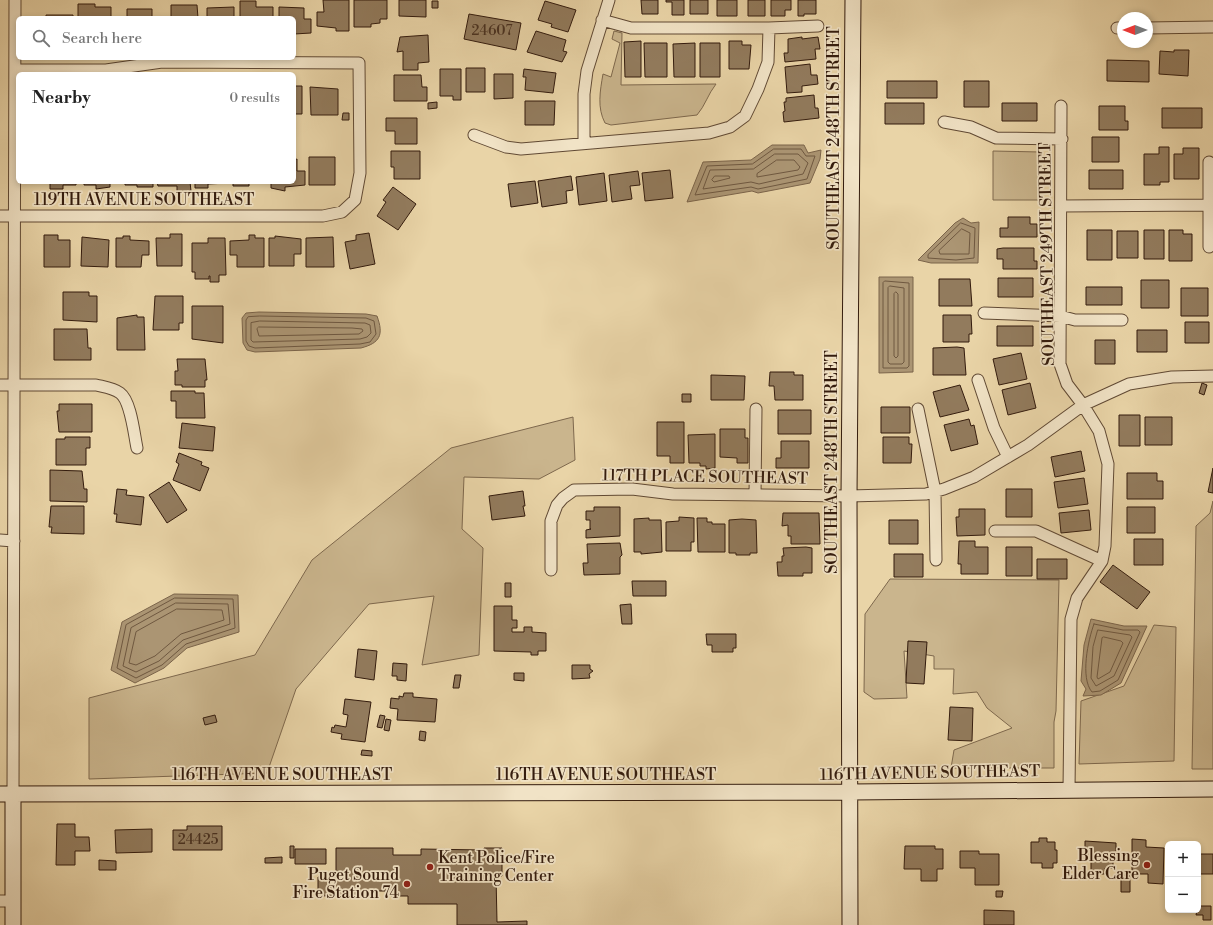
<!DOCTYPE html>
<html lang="en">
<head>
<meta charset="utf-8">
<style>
  :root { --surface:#fff; --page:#f6f6f6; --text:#222; --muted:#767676; --line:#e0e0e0 }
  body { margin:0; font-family:"Libre Bodoni",serif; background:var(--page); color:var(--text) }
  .controls { position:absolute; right:12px; bottom:12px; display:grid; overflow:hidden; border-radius:6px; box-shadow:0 2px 6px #0003 }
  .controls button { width:36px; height:36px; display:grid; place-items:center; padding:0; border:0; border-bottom:1px solid var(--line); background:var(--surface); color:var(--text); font:20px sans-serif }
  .compass { position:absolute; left:1117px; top:12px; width:36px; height:36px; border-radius:50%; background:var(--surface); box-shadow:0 2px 6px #0003; rotate:270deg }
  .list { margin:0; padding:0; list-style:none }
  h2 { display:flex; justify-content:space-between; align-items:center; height:52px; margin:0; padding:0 16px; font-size:17px }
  h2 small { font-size:13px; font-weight:400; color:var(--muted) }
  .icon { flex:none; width:22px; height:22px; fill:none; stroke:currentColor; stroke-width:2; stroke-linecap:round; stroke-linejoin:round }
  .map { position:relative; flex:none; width:1213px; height:925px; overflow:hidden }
  .search { position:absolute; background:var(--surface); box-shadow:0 2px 6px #0003; left:16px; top:16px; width:280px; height:44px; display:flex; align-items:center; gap:10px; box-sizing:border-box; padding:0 14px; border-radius:6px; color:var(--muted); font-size:15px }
  .panel { position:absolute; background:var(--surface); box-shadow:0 2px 6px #0003; left:16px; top:72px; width:280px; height:112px; border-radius:6px }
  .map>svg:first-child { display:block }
  .green { fill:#cab58d; stroke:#7e684d }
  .water { fill:#ab9573; stroke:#7b644a }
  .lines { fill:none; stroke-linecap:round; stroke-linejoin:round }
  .shore { stroke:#6f5840; stroke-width:1 }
  .building { fill:#927b5d; stroke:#331b0d }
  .street-casing { stroke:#604934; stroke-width:13 }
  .secondary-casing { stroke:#331b0d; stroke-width:17 }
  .street { stroke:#f1e3c6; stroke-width:11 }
  .secondary { stroke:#f1e3c6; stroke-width:15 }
  .poi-dot { fill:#8f2418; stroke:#f1e3c6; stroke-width:1.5 }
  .labels { text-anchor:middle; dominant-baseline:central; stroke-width:3.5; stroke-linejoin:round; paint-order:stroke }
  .number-label { font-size:14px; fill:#4b3321 }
  .street-label { font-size:16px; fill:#331b0d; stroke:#f1e3c6 }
  .poi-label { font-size:16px; fill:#331b0d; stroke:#f1e3c6; text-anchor:end }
</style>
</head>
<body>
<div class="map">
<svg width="1213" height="925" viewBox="0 0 1213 925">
  <rect width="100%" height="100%" fill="#e9d4a7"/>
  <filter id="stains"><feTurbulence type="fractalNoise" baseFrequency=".005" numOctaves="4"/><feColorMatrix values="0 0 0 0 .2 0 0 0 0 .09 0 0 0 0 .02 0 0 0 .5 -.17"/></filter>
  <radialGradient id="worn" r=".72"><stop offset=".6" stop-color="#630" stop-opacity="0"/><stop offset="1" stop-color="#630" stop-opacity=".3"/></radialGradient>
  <path class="green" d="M 614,31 L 622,33 L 621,85 L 716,84 C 708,94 705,106 697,115 L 611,125 L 605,123 C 597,108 600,91 603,74 L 611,77 L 620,43 L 612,39 Z
    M 993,151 L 1040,152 L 1039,200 L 993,200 Z
    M 573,417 L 575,460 L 539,479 L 464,477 L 462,529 L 483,548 L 479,655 L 422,665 L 434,596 L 369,604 L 296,689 L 267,773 L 89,779 L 89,698 L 255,655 L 312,560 L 451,448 Z
    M 1213,501 L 1213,769 L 1192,769 L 1196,526 L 1210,513 Z
    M 890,579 L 1059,580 L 1056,711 L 1054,722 L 1054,768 L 951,768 L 954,750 L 1012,728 L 987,708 L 977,692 L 953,694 L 954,669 L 934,669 L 934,656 L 904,651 L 907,698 L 874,699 L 864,692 L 865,614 Z
    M 1154,625 L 1176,627 L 1174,761 L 1079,764 L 1081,701 L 1124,686 Z"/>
  <path class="water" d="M 772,145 L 804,145 L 808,153 L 821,150 L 820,159 L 810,183 L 758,193 L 752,191 L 687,202 L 703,162 L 751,160 Z
    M 963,218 L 971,223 L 979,222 L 978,263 L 931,263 L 918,260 L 955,223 Z
    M 879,277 L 913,277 L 913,372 L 879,373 Z
    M 259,312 L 366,314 L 377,316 C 384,335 380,343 361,348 L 255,352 L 247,350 L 243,343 L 242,318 L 246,313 Z
    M 174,594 L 238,595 L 239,632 L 187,648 L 164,668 L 135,683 L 111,670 L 122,622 Z
    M 1091,619 L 1124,626 L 1147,626 L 1121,683 L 1101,695 L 1083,696 L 1086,689 L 1081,681 L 1084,645 Z"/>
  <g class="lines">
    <path class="shore" d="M 774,149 L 801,149 L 806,156 L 815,156 L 807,179 L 758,189 L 751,187 L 695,195 L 707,166 L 752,164 Z
      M 775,154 L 798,154 L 808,163 L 803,174 L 759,184 L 751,182 L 703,189 L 710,170 L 753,169 Z
      M 777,160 L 794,160 L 800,167 L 798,170 L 757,177 L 757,174 Z
      M 715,176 L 729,176 L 730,178 L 714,182 L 712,180 Z
      M 961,223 L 975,228 L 974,258 L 956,260 L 928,258 L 928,255 Z
      M 962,229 L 970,233 L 969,254 L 940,254 L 939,251 Z
      M 885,281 L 909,283 L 909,366 L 907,368 L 883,368 L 883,283 Z
      M 890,286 L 904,288 L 904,362 L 902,364 L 890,364 L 888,362 L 888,288 Z
      M 896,292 L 898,294 L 898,356 L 896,358 L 894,356 L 894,294 Z
      M 260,316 L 366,318 L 374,321 L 376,334 L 370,342 L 360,344 L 255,348 L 249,346 L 246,341 L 246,320 L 248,317 Z
      M 260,321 L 365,323 L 370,325 L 371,333 L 367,337 L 360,339 L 253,342 L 251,340 L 251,323 Z
      M 259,327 L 352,328 L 362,329 L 363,331 L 359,334 L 259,336 L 257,329 Z
      M 175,598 L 233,599 L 235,628 L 186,644 L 162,665 L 136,678 L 117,668 L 126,625 Z
      M 176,603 L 228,604 L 230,624 L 183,640 L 159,661 L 136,672 L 123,666 L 131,628 Z
      M 177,609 L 222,610 L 224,620 L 181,634 L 155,656 L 136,665 L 129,663 L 136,632 Z
      M 1094,624 L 1123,630 L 1138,630 L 1140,632 L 1118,680 L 1100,691 L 1092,692 C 1080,678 1088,640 1094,624 Z
      M 1098,630 L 1130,635 L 1132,637 L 1114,676 L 1096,686 L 1091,678 L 1093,647 Z
      M 1104,637 L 1121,641 L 1123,643 L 1110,672 L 1098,679 L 1097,677 L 1102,638 Z"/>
  </g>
  <path class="building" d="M 323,0 L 349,0 L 349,31 L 336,31 L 336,28 L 317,26 L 317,12 L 324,12 Z
    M 354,0 L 387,0 L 387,19 L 380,19 L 380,23 L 371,24 L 371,27 L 354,27 Z
    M 399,0 L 426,0 L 426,17 L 399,16 Z
    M 641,0 L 658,0 L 658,14 L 642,14 Z
    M 666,0 L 684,0 L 684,15 L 672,15 L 672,2 L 666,2 Z
    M 690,0 L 708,0 L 708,14 L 690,14 Z
    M 717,0 L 737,0 L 737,16 L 717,16 Z
    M 748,0 L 765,0 L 765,16 L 748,16 Z
    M 771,0 L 791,0 L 791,10 L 785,10 L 785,16 L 771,16 Z
    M 798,0 L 816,0 L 816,14 L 804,14 L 804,16 L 798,16 Z
    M 240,1 L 256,1 L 256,7 L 273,7 L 273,18 L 240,18 Z
    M 432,1 L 438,1 L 438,8 L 432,8 Z
    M 545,1 L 576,10 L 568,32 L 551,27 L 552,24 L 538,20 Z
    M 78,4 L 95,4 L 95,7 L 111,7 L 111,18 L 78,18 Z
    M 171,5 L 197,5 L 198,18 L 171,18 Z
    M 234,7 L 234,18 L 207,18 L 207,8 Z
    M 279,7 L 304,8 L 304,19 L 311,19 L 311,33 L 294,34 L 294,18 L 279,18 Z
    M 127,9 L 152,9 L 152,18 L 127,18 Z
    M 469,14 L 521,23 L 516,50 L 464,39 Z
    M 46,15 L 73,15 L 73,18 L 46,18 Z
    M 536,31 L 566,40 L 563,51 L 567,52 L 562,62 L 527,52 Z
    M 428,35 L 429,62 L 418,63 L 418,70 L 403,70 L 403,51 L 397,52 L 400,37 Z
    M 802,37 L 802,39 L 818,37 L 820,49 L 815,49 L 816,59 L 785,62 L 784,53 L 788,53 L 788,39 Z
    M 641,41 L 641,77 L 625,77 L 624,42 Z
    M 729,41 L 742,41 L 742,45 L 751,45 L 749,69 L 729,69 Z
    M 644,43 L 667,43 L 667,77 L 645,77 Z
    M 695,43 L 695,77 L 674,77 L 673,44 Z
    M 700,43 L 720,43 L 720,77 L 700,77 Z
    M 1174,50 L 1189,50 L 1188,76 L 1159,74 L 1160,51 L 1174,52 Z
    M 1107,60 L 1149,61 L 1149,82 L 1107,81 Z
    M 810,64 L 811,75 L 817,75 L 818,84 L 802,86 L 802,92 L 787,93 L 785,67 Z
    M 466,68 L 485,68 L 485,92 L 466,92 Z
    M 440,69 L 461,69 L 461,100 L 453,100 L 453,96 L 440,96 Z
    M 524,69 L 556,73 L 553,93 L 525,90 L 526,77 L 523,77 Z
    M 494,74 L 513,74 L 513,98 L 494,99 Z
    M 394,75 L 421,75 L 422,87 L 427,87 L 427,101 L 394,101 Z
    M 887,81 L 937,81 L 937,98 L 887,98 Z
    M 964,81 L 989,81 L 989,107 L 964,107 Z
    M 294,86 L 302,86 L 302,114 L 294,114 Z
    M 310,87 L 338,89 L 338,115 L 311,115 Z
    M 814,95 L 815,108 L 818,108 L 819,118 L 784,122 L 783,112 L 785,111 L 784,102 L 786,102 L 786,98 Z
    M 525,101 L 555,101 L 554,125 L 525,125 Z
    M 437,102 L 437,108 L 428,109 L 428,103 Z
    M 885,103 L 924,103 L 924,124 L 885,124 Z
    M 1002,103 L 1037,103 L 1037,121 L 1002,121 Z
    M 1099,106 L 1125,106 L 1125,121 L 1128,121 L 1128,130 L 1099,130 Z
    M 1162,108 L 1202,108 L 1202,128 L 1162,128 Z
    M 343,113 L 349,113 L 349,120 L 342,120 Z
    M 386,118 L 417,118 L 417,144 L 395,144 L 395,131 L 386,131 Z
    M 1092,137 L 1119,137 L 1119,162 L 1092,162 Z
    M 1159,147 L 1169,147 L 1169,182 L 1160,182 L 1160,185 L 1144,185 L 1144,154 L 1159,154 Z
    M 1183,148 L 1199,148 L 1199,179 L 1174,179 L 1174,154 L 1183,154 Z
    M 391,151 L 420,151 L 420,179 L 394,179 L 394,167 L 391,167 Z
    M 309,157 L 335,157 L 335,185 L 309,185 Z
    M 297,159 L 297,171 L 305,171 L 305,185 L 285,187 L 285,191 L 271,188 L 271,182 L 294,182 L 294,160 Z
    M 670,170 L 673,198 L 645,201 L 642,173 Z
    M 1089,170 L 1123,170 L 1123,189 L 1089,189 Z
    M 638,171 L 640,185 L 630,186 L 632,199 L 612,202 L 609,175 Z
    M 604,173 L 607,201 L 579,205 L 576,177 Z
    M 571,176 L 573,190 L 566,191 L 567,203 L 542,207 L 538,181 Z
    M 535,181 L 538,203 L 511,207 L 508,184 Z
    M 50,182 L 76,182 L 76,185 L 63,185 L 63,189 L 50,189 Z
    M 84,182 L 110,182 L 110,187 L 96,189 L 96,185 L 84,185 Z
    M 125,182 L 153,182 L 153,187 L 137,187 L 137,185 L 125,185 Z
    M 157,182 L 190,182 L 191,191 L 177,192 L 177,186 L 158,186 Z
    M 195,182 L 228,182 L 228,183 L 208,184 L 208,188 L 195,188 Z
    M 233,182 L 258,182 L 258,183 L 249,183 L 249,186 L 233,186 Z
    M 393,187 L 416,204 L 398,230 L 377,216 L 386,202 L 383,200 Z
    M 1008,217 L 1030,217 L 1030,224 L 1037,224 L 1037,237 L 1000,237 L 1000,228 L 1008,228 Z
    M 1087,230 L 1112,230 L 1112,260 L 1087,260 Z
    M 1144,230 L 1164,230 L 1164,259 L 1144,259 Z
    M 1169,230 L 1183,230 L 1183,234 L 1192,234 L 1192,261 L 1169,261 Z
    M 1117,231 L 1138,231 L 1138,258 L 1117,258 Z
    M 369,233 L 375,264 L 350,269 L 345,242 L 356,240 L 356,235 Z
    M 170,234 L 182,234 L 182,266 L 157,266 L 156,238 L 170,238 Z
    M 44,235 L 58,235 L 58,240 L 70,240 L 70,267 L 44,267 Z
    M 249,235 L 255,235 L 255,238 L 264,238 L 264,267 L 237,267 L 237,255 L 230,255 L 230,241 L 249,240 Z
    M 123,236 L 130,236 L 130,240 L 149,241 L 149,255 L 142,255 L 141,267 L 116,267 L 116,238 L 123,238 Z
    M 275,236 L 301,239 L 301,254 L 294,254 L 294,266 L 269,266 L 269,238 L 275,238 Z
    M 82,237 L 109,240 L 108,267 L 81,266 Z
    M 333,237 L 334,267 L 306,267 L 306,238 Z
    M 208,238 L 225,238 L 226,275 L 219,275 L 219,282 L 210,282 L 210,276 L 209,276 L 209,279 L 195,279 L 195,272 L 192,272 L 192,243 L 208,243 Z
    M 1003,248 L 1034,248 L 1034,261 L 1037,261 L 1037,269 L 1003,269 L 1003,259 L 997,259 L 997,249 Z
    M 998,278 L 1033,278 L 1033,297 L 998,297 Z
    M 939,279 L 970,279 L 972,306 L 939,306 Z
    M 1141,280 L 1169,280 L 1169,308 L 1141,308 Z
    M 1086,287 L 1122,287 L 1122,305 L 1086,305 Z
    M 1181,288 L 1208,288 L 1208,316 L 1181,316 Z
    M 63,292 L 89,292 L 89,296 L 97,296 L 97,322 L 63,320 Z
    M 155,296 L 183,296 L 183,323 L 179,323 L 179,330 L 153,330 Z
    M 192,306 L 223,306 L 223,343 L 192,339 Z
    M 137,315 L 137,317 L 144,317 L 145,350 L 117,350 L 117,318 Z
    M 943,315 L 971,315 L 972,334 L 969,334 L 969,342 L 943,342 Z
    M 1185,322 L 1209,322 L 1209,343 L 1185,343 Z
    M 997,326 L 1033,326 L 1033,346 L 997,346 Z
    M 54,329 L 87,329 L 88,348 L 91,348 L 91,360 L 54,360 Z
    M 1137,330 L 1167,330 L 1167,352 L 1137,352 Z
    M 1095,340 L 1115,340 L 1115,364 L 1095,364 Z
    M 957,347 L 964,348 L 966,375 L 933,375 L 933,348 Z
    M 1021,353 L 1027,379 L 999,385 L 993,359 Z
    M 177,359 L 205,359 L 207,380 L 205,380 L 205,387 L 182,387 L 182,385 L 175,385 L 175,371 L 178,371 Z
    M 770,372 L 794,372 L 794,375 L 803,375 L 803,400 L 775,400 L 774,386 L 769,386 Z
    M 711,375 L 745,376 L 744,400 L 711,400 Z
    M 1030,383 L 1036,408 L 1008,415 L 1002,390 Z
    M 1202,383 L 1207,385 L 1204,395 L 1199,393 Z
    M 960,385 L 969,410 L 940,417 L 933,392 Z
    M 171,391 L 195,391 L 195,393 L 204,393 L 205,418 L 176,418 L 176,401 L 171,401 Z
    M 682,394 L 691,394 L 691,402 L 682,402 Z
    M 59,404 L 92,404 L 92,432 L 59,432 L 57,411 L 59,411 Z
    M 881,407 L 910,407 L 910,433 L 881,433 Z
    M 778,410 L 811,410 L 811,434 L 778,434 Z
    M 1119,415 L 1140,415 L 1140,446 L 1119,446 Z
    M 1145,417 L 1172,417 L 1172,445 L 1145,445 Z
    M 969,419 L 971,426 L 974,425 L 978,444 L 951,451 L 944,425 Z
    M 657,422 L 684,422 L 684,463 L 670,463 L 670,456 L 657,456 Z
    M 182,423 L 215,427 L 213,451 L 179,448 Z
    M 720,429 L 745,429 L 745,438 L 748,438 L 748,463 L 737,463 L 737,458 L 720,457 Z
    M 715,434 L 715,468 L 706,469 L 706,466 L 700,466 L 700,463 L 689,463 L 688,435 Z
    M 65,437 L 90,437 L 90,448 L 86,448 L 86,465 L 56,465 L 56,439 L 65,439 Z
    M 883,437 L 909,437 L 909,444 L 912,444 L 911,463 L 883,463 Z
    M 781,441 L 809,441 L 809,468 L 776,468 L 776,458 L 781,458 Z
    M 1081,451 L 1085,471 L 1055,477 L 1051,457 Z
    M 179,453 L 202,462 L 201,465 L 209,468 L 200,491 L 173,480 L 179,464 L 176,462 Z
    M 1213,468 L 1213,493 L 1208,492 Z
    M 50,470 L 82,471 L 84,489 L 87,489 L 87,502 L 50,501 Z
    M 1127,473 L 1157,473 L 1157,481 L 1163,481 L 1163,499 L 1127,499 Z
    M 1084,478 L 1088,504 L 1058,508 L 1054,482 Z
    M 169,482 L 187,510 L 167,523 L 149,495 Z
    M 117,489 L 127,490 L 126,495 L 144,497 L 141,525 L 116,522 L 117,514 L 114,514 Z
    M 1006,489 L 1032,489 L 1032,517 L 1006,517 Z
    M 523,491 L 525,506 L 523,506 L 525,516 L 492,520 L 489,496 Z
    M 51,506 L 84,506 L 84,534 L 51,533 L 52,527 L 49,527 Z
    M 594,507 L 620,507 L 620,536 L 586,538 L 586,530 L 591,529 L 590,529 L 590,520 L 586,520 L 586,511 L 594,511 Z
    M 1127,507 L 1155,507 L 1155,533 L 1127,533 Z
    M 959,509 L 985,509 L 985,535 L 957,536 L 956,517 L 959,517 Z
    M 1089,510 L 1091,530 L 1061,533 L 1059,513 Z
    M 783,513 L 819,513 L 820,544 L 791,544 L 791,536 L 788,536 L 788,525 L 782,526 Z
    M 679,517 L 694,518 L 694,542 L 691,542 L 691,551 L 666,551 L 666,522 L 679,521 Z
    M 649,518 L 649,520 L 661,520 L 662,552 L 641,554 L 641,552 L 634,552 L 634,519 Z
    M 697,518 L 707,518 L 707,522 L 712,522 L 712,524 L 725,524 L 725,552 L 698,552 Z
    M 742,519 L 756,520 L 757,553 L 750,553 L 750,555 L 736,555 L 736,553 L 729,553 L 729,520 Z
    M 889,520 L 918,520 L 918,544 L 889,544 Z
    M 1134,539 L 1163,539 L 1163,565 L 1134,565 Z
    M 959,541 L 975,541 L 975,547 L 988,547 L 988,574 L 961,574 L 961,564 L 958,564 Z
    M 620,543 L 622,555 L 620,557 L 620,574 L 584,575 L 583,563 L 588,563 L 587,544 Z
    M 806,547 L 812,548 L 812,573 L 803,573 L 803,576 L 778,576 L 777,562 L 782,562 L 782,556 L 784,556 L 783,548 Z
    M 1006,547 L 1032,547 L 1032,576 L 1006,576 Z
    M 894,554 L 923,554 L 923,577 L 894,577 Z
    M 1037,559 L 1067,559 L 1067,579 L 1037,579 Z
    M 1113,565 L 1150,592 L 1137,609 L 1100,582 Z
    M 632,581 L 666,581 L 666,596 L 633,596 Z
    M 505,583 L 511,583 L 511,597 L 505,597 Z
    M 631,604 L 632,624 L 622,624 L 620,605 Z
    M 494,606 L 512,606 L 512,620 L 517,620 L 517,628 L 512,628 L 512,632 L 524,632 L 524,627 L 532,627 L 532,632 L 546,633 L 546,651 L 538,651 L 538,655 L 531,655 L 531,652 L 494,651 Z
    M 706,634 L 736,634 L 736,648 L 733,648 L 733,652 L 712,652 L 712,645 L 707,645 Z
    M 908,641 L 927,642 L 924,684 L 906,683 Z
    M 358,649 L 377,651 L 374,680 L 355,677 Z
    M 393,663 L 407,664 L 406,681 L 397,680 L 397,676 L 392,676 Z
    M 572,665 L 590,665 L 590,669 L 593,671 L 589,674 L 590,678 L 572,679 Z
    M 514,673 L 524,673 L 524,681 L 514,680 Z
    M 455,675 L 461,675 L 459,688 L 453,688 Z
    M 404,693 L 413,693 L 413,697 L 437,699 L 435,722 L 397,720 L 398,709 L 390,708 L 391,698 L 399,699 L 399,696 L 403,697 Z
    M 345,699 L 371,702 L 365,742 L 341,739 L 342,734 L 331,732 L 332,727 L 334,728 L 335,725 L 346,727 L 348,715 L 343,714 Z
    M 950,707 L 973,708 L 972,741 L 948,740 Z
    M 215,715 L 217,722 L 205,725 L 203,718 Z
    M 380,715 L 385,716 L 382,728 L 377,727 Z
    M 386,719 L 391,720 L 389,731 L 384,730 Z
    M 420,731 L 426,732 L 425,741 L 419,740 Z
    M 362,750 L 372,751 L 372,756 L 361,755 Z
    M 57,824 L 75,824 L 75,837 L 89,837 L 90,851 L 75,851 L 75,865 L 56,865 Z
    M 187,826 L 222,826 L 222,850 L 173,850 L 173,830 L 187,830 Z
    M 152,829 L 152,852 L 116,853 L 115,830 Z
    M 1039,838 L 1047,838 L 1047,842 L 1055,842 L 1055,850 L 1057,850 L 1057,863 L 1053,863 L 1053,868 L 1042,868 L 1042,863 L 1031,863 L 1031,842 L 1039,842 Z
    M 1132,839 L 1146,840 L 1146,847 L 1164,848 L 1163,884 L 1148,883 L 1148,874 L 1132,874 Z
    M 1085,841 L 1116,843 L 1116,860 L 1113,860 L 1113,868 L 1105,868 L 1105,874 L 1091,874 L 1091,858 L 1085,858 Z
    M 290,846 L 294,846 L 294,858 L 290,858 Z
    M 905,846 L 935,846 L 935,849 L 943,849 L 943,869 L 937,869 L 937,881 L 921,881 L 921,869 L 904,869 Z
    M 336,848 L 393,848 L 393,855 L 421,855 L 421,849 L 484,850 L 484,848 L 502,848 L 502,876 L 496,876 L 497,922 L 527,921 L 527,925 L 457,925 L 457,904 L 408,904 L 408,896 L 391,896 L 391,891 L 372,891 L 372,895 L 318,896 L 318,877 L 336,877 Z
    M 295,849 L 326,849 L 326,864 L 295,864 Z
    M 960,851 L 979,851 L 979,854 L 999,854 L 999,885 L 975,885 L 975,868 L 960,868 Z
    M 1199,854 L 1213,854 L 1213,874 L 1199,874 Z
    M 282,857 L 282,863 L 265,863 L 265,858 Z
    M 99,860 L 116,861 L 116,870 L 99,870 Z
    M 1121,875 L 1130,875 L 1130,892 L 1121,892 Z
    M 996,891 L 1003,891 L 1002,897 L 996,897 Z
    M 1198,906 L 1211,906 L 1211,920 L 1203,920 L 1203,915 L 1196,915 Z
    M 984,910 L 1014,911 L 1014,925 L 984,925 Z"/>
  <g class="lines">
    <g class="street-casing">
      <path id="street" d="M 602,20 L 631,28 L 769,28 L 818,26
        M 1117,28 L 1123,28
        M 1147,28 L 1213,27
        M 1061,106 L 1060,364 L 1067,384 L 1083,405 L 1099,431 L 1108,464 L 1105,546 L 1102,561 L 1077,598 L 1071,619 L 1069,790
        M 944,122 L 971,127 L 996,138 L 1062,139
        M 474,135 L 506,147 L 521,149 L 709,133 L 730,127 L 745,116 L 758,89 L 768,62 L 769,28
        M 584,143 L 584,94 L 587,71 L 609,0
        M 1061,206 L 1209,205
        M 0,216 L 323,216 L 342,212 L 355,200 L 360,173 L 359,63 L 162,62 L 106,70 L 15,70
        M 1209,247 L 1209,162
        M 984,313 L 1060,316 L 1075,320 L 1122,320
        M 978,380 L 994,428 L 1008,457
        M 0,385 L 96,385 C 104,387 113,388 120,393 C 131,401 134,434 137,448
        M 918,409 L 935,491 L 936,560
        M 755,495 L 756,409
        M 995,531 L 1036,531 L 1102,561
        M 0,540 L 14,541
        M 551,570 L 551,521 L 557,505 L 563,498 L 574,490 L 632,489 L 673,494 L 849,496 L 926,494 L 944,489 L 974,477 L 1028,445 L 1083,405 L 1129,384 L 1172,377 L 1213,376
        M 13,794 L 15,0
        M 0,901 L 13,901"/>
    </g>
    <g class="secondary-casing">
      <path id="secondary" d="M 0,794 L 850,792 L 1213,789
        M 13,925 L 13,794
        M 850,925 L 849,496 L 853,0"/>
    </g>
    <use href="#street" class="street"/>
    <use href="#secondary" class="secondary"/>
  </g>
  <g class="poi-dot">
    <circle cx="1147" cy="865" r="4"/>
    <circle cx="430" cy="867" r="4"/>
    <circle cx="407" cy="884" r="4"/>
  </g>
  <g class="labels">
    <g class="number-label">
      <text x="492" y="31">24607</text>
      <text x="198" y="840">24425</text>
    </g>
    <g class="street-label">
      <text transform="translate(834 138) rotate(-90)">SOUTHEAST 248TH STREET</text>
      <text x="144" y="200">119TH AVENUE SOUTHEAST</text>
      <text transform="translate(1047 254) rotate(-91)">SOUTHEAST 249TH STREET</text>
      <text transform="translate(832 462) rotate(-90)">SOUTHEAST 248TH STREET</text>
      <text transform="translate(705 477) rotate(1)">117TH PLACE SOUTHEAST</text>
      <text transform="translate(930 773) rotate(-1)">116TH AVENUE SOUTHEAST</text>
      <text x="282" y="775">116TH AVENUE SOUTHEAST</text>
      <text x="606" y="775">116TH AVENUE SOUTHEAST</text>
    </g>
    <g class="poi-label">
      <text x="1139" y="856">Blessing<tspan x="1139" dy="18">Elder Care</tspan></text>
      <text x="438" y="858" text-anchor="start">Kent Police/Fire<tspan x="438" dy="18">Training Center</tspan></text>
      <text x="399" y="875">Puget Sound<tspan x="399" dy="18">Fire Station 74</tspan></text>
    </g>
  </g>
  <rect width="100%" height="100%" filter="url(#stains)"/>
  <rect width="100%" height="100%" fill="url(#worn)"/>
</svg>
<div class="controls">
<button>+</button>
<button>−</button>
</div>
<svg class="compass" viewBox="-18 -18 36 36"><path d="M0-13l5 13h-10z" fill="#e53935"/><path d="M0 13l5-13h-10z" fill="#767676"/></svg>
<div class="search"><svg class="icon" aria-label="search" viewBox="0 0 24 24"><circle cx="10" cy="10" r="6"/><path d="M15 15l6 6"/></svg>Search here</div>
<section class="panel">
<h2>Nearby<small>0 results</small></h2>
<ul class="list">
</ul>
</section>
</div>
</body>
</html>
